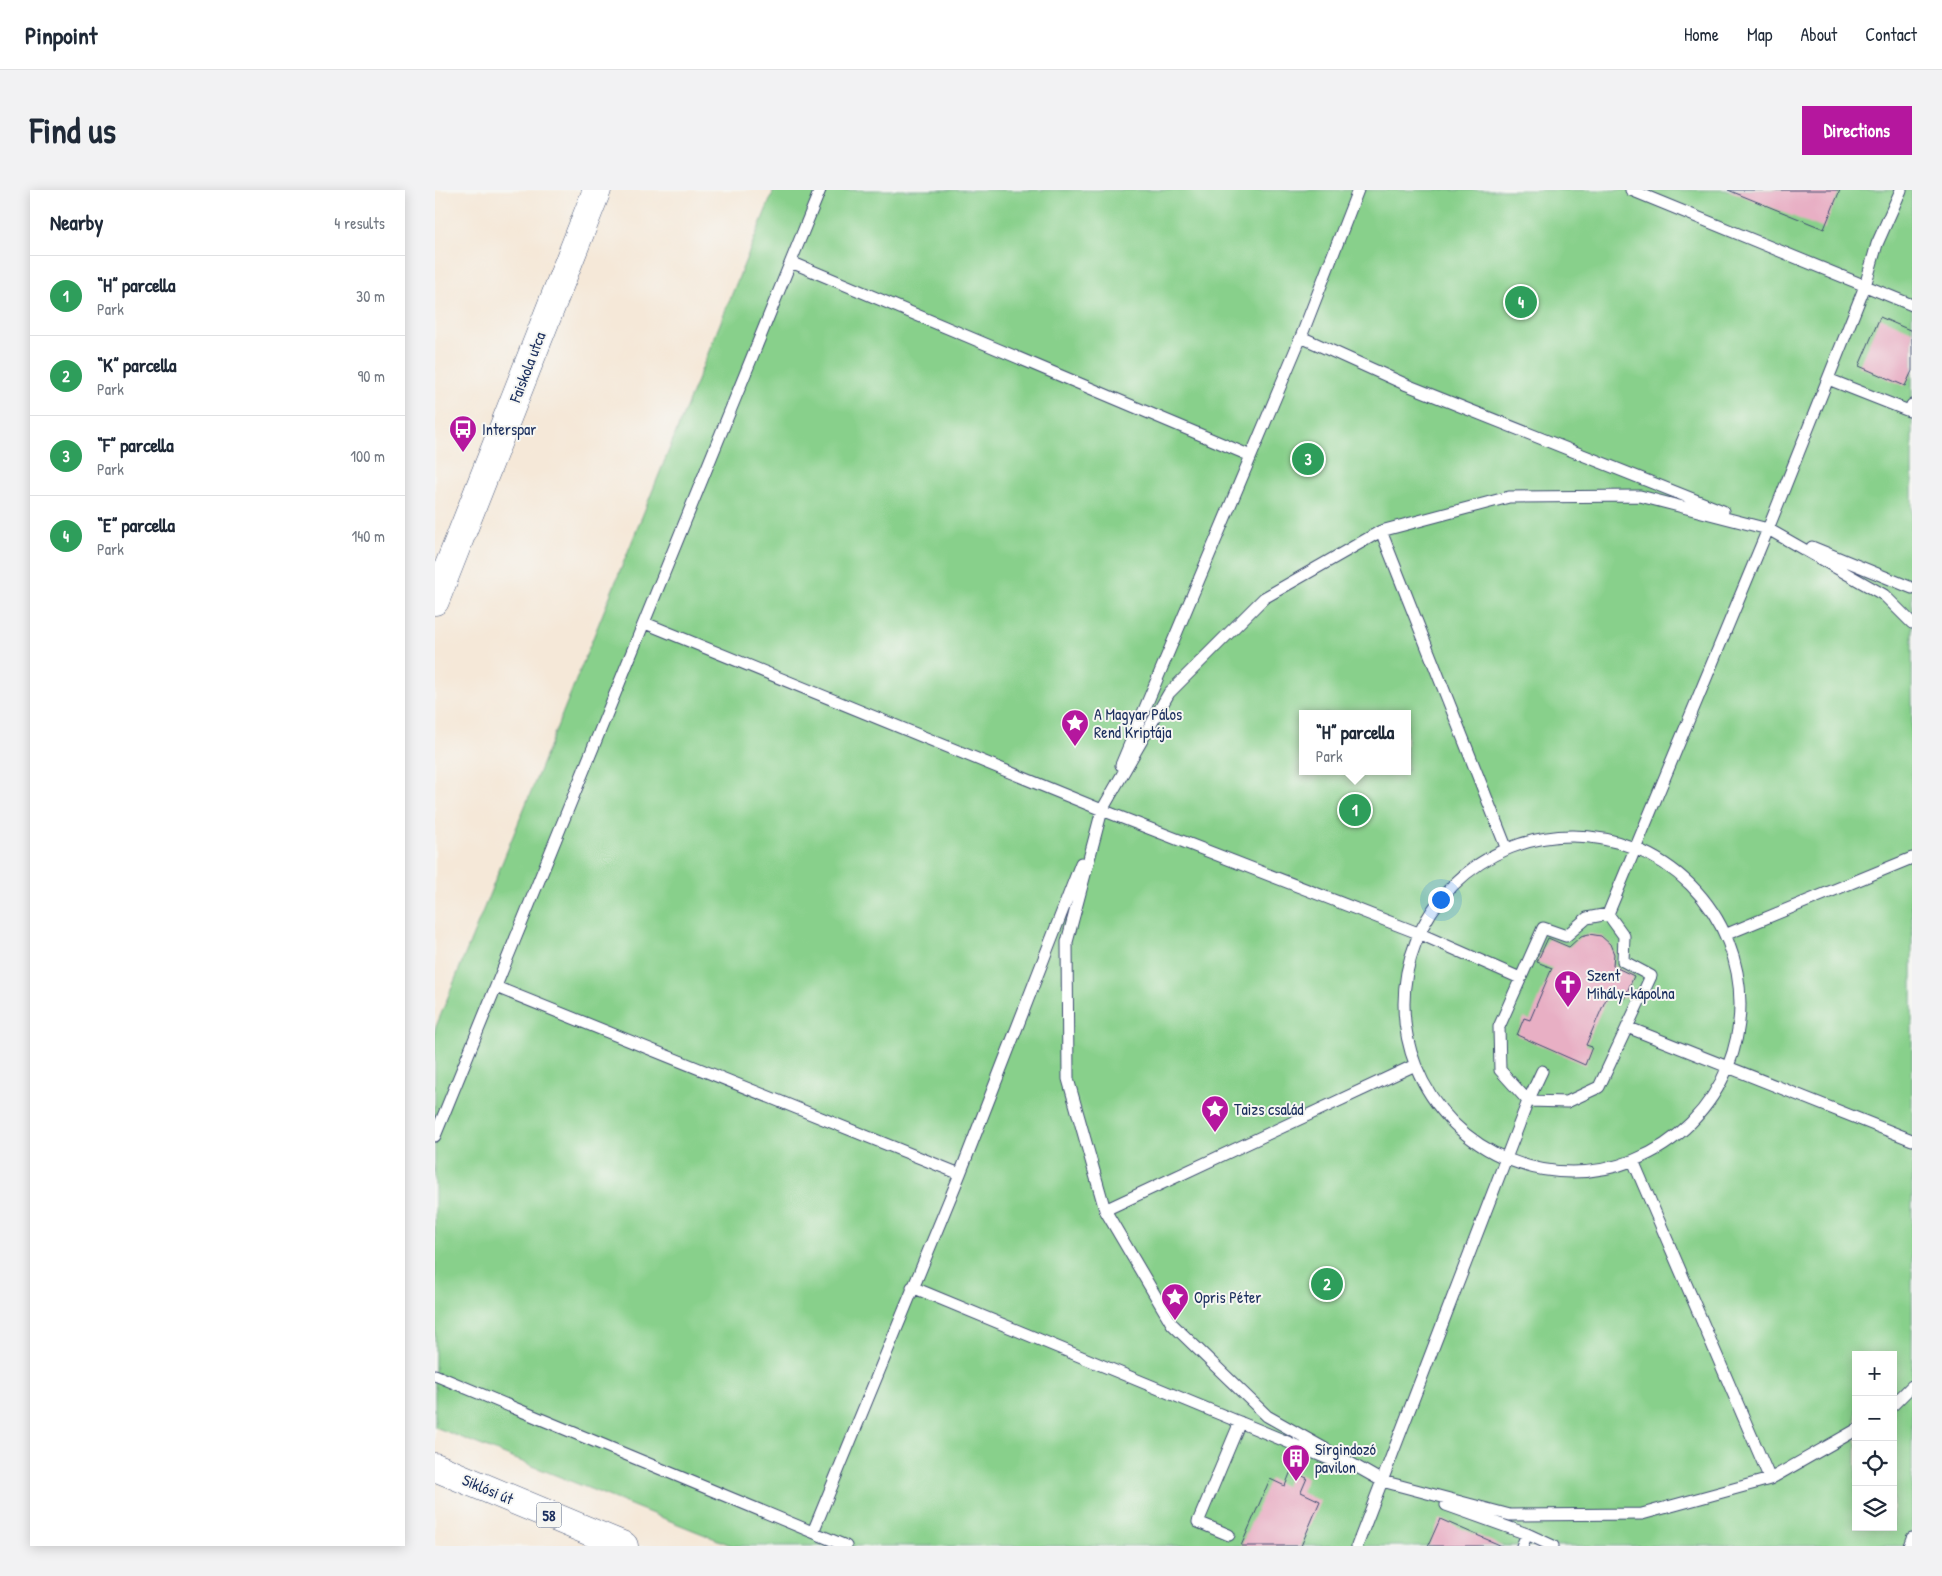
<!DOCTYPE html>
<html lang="en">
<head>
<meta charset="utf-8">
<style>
  :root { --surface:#fff; --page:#f2f2f3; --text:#1f2937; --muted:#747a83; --line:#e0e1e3; --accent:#b5179e }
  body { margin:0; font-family:"Patrick Hand",sans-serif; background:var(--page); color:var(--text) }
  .controls { position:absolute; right:15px; bottom:15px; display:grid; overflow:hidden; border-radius:0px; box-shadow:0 2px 12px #0003 }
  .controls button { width:45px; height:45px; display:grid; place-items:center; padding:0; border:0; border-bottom:1px solid var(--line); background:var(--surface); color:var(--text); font:25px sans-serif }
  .you { position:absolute; left:1005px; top:709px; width:18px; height:18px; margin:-12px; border:4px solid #fff; border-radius:50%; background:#1a73e8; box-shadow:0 0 0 8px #1a73e833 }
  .badge { display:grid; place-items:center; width:32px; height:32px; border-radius:50%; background:var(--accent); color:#fff; font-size:16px; font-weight:700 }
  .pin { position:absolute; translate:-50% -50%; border:2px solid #fff; box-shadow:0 1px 5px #0006 }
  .popup { position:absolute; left:864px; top:520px; width:112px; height:65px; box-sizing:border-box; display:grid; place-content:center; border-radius:0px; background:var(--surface); filter:drop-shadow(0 1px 4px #0005); font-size:16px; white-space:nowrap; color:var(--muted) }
  .popup b { font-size:19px; color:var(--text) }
  .popup::after { content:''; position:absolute; left:50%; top:100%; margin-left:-10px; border:10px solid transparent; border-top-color:var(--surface) }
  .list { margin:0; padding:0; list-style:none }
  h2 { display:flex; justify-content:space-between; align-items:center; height:65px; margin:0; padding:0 20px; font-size:21px }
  h2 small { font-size:16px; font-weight:400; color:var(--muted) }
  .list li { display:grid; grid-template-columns:32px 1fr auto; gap:15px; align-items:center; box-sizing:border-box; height:80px; padding:0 20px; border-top:1px solid var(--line) }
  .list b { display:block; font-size:19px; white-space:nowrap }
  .list p { margin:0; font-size:16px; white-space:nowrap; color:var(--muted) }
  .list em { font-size:16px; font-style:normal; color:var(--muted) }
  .icon { flex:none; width:28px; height:28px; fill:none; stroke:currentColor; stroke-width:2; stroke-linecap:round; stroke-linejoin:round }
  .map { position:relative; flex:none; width:1477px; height:1356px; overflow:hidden; border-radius:0px }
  header { display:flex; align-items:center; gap:30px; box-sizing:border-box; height:70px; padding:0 25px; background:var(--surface); border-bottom:1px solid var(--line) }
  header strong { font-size:24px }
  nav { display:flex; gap:28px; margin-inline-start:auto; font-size:18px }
  .intro { display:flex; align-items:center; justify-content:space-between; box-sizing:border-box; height:120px; padding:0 30px }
  h1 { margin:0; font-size:35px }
  .button { padding:12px 22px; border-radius:0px; background:var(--accent); color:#fff; font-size:18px; font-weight:700 }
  main { display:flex; gap:30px; padding:0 30px }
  aside { flex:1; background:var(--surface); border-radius:0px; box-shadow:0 2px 12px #0003 }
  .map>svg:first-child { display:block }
  .green { fill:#88d08b; stroke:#528074; fill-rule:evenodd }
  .building { fill:#e8afc4 }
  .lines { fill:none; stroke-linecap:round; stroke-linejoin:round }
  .service-casing { stroke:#3c4b70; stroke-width:13 }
  .tertiary-casing { stroke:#3c4b70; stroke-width:29 }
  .primary-casing { stroke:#3c4b70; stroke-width:29 }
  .service { stroke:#fff; stroke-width:11 }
  .tertiary { stroke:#fff; stroke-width:28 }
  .primary { stroke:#fff; stroke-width:28 }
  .labels { text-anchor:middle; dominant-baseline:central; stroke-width:4; stroke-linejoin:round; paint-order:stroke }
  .shield { fill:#f6f6f2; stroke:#5d6b8a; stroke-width:1 }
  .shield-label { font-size:15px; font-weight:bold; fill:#1b2f5e }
  .street-label { font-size:16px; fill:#1b2f5e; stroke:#f6f6f2 }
  .poi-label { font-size:16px; fill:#1b2f5e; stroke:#f6f6f2; text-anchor:start }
</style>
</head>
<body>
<header>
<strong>Pinpoint</strong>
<nav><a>Home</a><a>Map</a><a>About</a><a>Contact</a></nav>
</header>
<div class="intro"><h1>Find us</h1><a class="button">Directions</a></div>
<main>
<aside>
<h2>Nearby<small>4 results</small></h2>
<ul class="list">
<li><span class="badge" style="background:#2e9e5b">1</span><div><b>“H” parcella</b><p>Park</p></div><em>30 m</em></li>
<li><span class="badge" style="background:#2e9e5b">2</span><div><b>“K” parcella</b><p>Park</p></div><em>90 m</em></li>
<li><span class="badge" style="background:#2e9e5b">3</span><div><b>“F” parcella</b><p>Park</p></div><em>100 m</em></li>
<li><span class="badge" style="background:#2e9e5b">4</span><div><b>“E” parcella</b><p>Park</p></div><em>140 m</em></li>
</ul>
</aside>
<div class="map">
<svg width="1477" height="1356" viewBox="0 0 1477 1356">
  <rect width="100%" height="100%" fill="#f6f6f2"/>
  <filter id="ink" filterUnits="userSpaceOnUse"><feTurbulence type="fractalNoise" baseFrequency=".02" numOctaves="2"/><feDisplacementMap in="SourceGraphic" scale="10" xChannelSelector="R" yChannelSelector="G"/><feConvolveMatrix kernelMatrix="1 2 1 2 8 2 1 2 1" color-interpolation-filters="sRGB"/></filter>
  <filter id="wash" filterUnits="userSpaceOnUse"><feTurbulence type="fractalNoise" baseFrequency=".0096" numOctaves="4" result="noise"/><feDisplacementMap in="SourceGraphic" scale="20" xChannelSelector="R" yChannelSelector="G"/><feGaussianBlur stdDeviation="1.12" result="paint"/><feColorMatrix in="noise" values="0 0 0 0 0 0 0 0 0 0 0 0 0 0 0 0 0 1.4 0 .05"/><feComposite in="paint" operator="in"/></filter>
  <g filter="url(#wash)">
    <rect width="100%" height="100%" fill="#f5e8d8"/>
    <path class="green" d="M 339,0 L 1477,0 L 1477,1356 L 298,1356 L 0,1237 L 0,839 ZM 868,524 L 972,524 L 972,581 L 868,581 ZM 1421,1165 L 1458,1165 L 1458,1337 L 1421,1337 Z"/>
    <g id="blocks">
      <path class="building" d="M 1293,0 L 1405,0 L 1389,39 Z
        M 1445,127 L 1477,141 L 1477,181 L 1470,196 L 1424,176 Z
        M 1154,744 L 1166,746 L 1175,754 L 1179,764 L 1178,776 L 1199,786 L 1189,809 L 1174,802 L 1151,855 L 1157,857 L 1150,875 L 1082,845 L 1089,828 L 1095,830 L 1117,778 L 1102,772 L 1113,748 L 1134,757 L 1146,746 Z
        M 856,1281 L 872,1288 L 866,1302 L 885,1311 L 866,1356 L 806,1356 L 835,1289 L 850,1296 Z
        M 1005,1329 L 1067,1356 L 993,1356 Z"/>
    </g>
  </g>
  <g filter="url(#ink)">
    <use href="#blocks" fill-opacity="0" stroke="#3c4b70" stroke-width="1"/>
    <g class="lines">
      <g class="service-casing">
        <path id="service" d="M 1196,0 L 1477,115
          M 356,72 L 816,266
          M 866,147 L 972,195 L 1288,321
          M 1393,189 L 1474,221 L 1477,215
          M 946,341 L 1071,657
          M 1377,357 L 1477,398
          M 210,433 L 667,620 L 983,743 L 1085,788
          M 686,575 L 866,147 L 923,0
          M969 814a168 168 0 1 1 336 0a168 168 0 1 1-336 0Z
          M 1173,724 L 1333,339 L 1430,96 L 1442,54 L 1466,0
          M 1173,724 L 1189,746 L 1188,771 L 1216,786 L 1164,897 L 1132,912 L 1093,911 L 1065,880 L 1064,837 L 1108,738 L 1131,746 L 1152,728 Z
          M 1292,744 L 1477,668
          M 61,797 L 525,984
          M 1192,837 L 1477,950
          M 0,946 L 385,0
          M 1199,973 L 1335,1289
          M 670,1020 L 978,876
          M 477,1097 L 901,1272
          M 0,1185 L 411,1356
          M 1458,1215 L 1477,1196
          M 1421,1240 L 1335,1289 L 1207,1324 L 1075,1325 L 947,1291 L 832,1226 L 737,1134 L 670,1020 L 633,889 L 632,752 L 667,620 L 734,503 L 829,408 L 946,341 L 1074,307 L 1205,306 L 1333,339 L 1449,405 L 1477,433
          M 1011,1315 L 1092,1344 L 1118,1356
          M 378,1342 L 525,984 L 646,673
          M 794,1345 L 763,1332 L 805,1232
          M 922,1356 L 1093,911 L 1107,881
          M 1087,1356 L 1092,1344
          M 1474,1356 L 1477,1348"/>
      </g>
      <g class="tertiary-casing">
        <path id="tertiary" d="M 0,411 L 162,0"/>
      </g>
      <g class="primary-casing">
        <path id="primary" d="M 0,1277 L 189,1356"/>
      </g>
      <use href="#service" class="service"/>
      <use href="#tertiary" class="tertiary"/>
      <use href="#primary" class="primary"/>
    </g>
  </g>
  <defs>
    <g id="bus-pin" transform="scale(1.4375)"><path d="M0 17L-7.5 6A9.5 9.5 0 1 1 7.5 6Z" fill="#b5179e" stroke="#f6f6f2"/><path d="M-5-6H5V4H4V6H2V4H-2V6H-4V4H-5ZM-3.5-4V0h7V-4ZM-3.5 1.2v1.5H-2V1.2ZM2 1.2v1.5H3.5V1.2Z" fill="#fff"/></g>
    <g id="sight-pin" transform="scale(1.4375)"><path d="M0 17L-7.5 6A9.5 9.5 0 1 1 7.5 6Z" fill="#b5179e" stroke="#f6f6f2"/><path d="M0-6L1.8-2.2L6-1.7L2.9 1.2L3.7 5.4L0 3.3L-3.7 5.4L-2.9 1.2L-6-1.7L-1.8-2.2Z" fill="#fff"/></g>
    <g id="church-pin" transform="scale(1.4375)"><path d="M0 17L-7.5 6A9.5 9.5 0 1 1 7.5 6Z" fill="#b5179e" stroke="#f6f6f2"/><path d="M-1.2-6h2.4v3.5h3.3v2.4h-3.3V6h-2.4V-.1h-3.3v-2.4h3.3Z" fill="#fff"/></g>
    <g id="building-pin" transform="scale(1.4375)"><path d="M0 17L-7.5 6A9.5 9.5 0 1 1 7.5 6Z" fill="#b5179e" stroke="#f6f6f2"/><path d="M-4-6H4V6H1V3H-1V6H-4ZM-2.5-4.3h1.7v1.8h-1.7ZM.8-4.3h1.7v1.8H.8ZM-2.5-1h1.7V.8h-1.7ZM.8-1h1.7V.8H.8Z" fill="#fff"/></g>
  </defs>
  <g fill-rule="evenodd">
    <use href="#bus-pin" x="28" y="239"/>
    <use href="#sight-pin" x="640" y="533"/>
    <use href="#church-pin" x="1133" y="794"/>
    <use href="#sight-pin" x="780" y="919"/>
    <use href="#sight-pin" x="740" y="1107"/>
    <use href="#building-pin" x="861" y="1268"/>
  </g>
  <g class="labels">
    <rect class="shield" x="101.5" y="1312.5" width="25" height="25" rx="4"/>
    <g class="shield-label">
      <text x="114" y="1325">58</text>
    </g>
    <g class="street-label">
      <text transform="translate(92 177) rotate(-69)">Faiskola utca</text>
      <text transform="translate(53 1299) rotate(23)">Siklósi út</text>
    </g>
    <g class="poi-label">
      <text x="47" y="239">Interspar</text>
      <text x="659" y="524">A Magyar Pálos<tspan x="659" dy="18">Rend Kriptája</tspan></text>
      <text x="1152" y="785">Szent<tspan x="1152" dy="18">Mihály-kápolna</tspan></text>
      <text x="799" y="919">Taizs család</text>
      <text x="759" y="1107">Opris Péter</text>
      <text x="880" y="1259">Sírgindozó<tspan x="880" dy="18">pavilon</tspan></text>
    </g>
  </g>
</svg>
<div class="controls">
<button>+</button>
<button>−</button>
<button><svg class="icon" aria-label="locate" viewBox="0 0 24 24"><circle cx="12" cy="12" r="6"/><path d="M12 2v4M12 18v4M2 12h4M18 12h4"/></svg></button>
<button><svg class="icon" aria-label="layers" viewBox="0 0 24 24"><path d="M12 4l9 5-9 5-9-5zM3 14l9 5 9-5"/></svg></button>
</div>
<div class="you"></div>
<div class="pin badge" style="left:920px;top:620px;background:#2e9e5b">1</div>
<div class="popup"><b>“H” parcella</b>Park</div>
<div class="pin badge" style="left:892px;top:1094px;background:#2e9e5b">2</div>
<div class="pin badge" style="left:873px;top:269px;background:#2e9e5b">3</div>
<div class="pin badge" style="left:1086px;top:112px;background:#2e9e5b">4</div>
</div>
</main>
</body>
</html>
